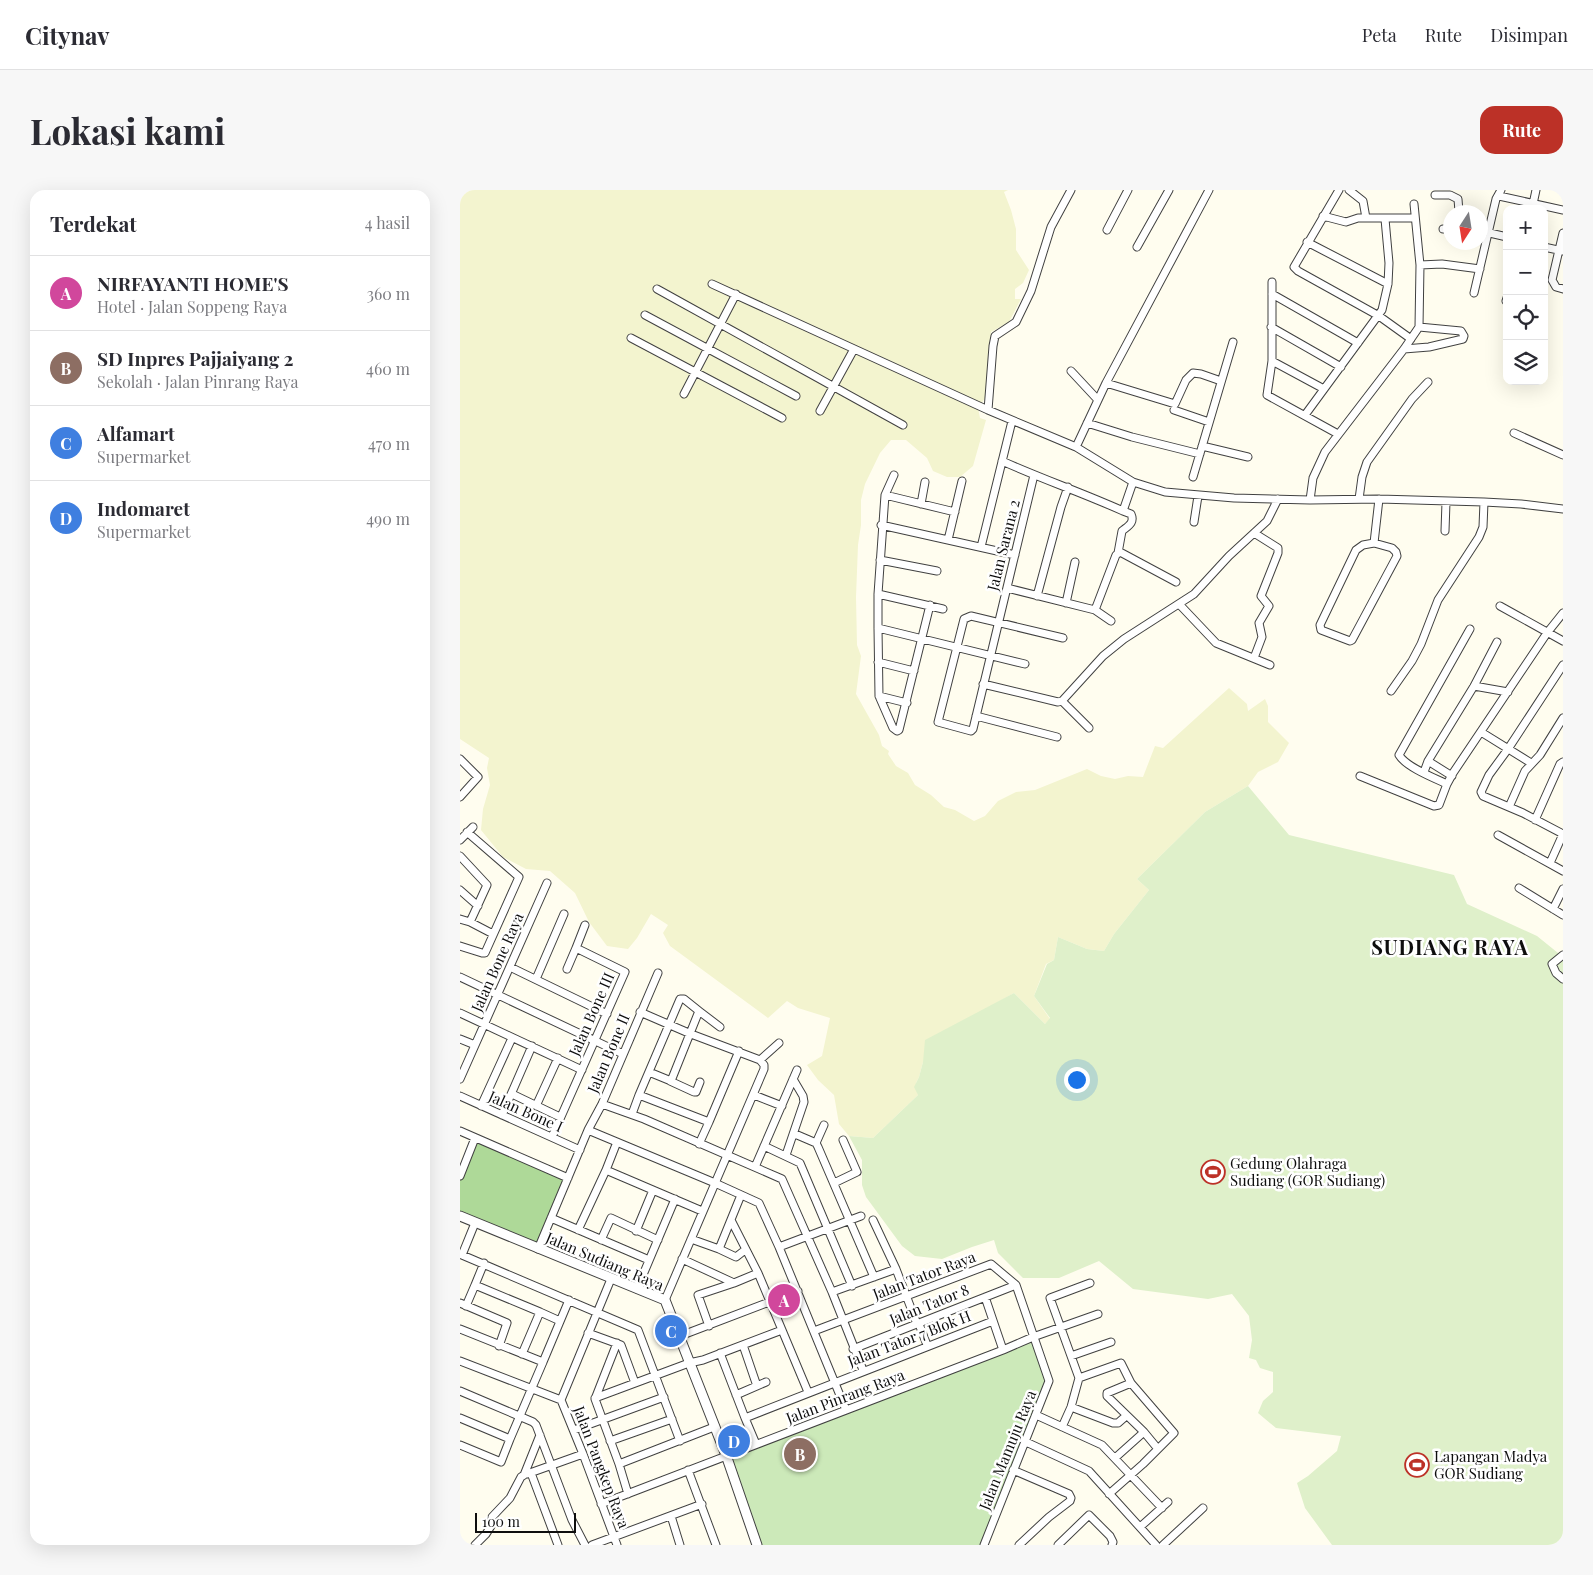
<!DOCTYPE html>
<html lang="id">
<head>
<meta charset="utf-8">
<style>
  :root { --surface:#fff; --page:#f7f7f7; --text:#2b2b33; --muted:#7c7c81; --line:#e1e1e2; --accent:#bc3127 }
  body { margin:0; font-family:"Playfair Display",serif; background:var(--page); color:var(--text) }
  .controls { position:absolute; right:15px; top:15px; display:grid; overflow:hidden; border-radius:10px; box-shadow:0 5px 20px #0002 }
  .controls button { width:45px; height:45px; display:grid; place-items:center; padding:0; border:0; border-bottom:1px solid var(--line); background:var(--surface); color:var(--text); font:25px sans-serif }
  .compass { position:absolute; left:983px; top:15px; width:45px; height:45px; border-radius:50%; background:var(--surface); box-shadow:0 5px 20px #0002; rotate:192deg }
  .scale { position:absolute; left:15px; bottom:12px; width:101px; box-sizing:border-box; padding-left:5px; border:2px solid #0e0e0e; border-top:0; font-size:14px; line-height:18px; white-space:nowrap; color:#0e0e0e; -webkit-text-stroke:4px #fff; paint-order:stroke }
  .you { position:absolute; left:616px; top:889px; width:18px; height:18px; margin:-12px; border:4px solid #fff; border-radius:50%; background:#1a73e8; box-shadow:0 0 0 8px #1a73e833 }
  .badge { display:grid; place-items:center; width:32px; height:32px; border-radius:50%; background:var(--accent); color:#fff; font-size:16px; font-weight:700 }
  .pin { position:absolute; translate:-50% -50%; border:2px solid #fff; box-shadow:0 1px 5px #0006 }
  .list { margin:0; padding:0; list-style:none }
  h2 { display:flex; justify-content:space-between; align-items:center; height:65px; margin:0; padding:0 20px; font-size:21px }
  h2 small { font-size:16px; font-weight:400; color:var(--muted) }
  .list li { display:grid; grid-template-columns:32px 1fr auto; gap:15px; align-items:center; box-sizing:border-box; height:75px; padding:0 20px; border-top:1px solid var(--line) }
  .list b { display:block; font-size:19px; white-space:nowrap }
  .list p { margin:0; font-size:16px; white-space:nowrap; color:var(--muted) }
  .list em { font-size:16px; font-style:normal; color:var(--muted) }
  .icon { flex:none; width:28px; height:28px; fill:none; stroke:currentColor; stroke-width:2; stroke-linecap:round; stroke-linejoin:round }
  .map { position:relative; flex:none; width:1103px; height:1355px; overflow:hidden; border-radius:15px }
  header { display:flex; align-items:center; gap:30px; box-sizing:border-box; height:70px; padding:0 25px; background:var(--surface); border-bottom:1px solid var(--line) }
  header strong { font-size:24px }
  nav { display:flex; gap:28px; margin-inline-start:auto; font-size:18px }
  .intro { display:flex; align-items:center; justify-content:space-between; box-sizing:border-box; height:120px; padding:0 30px }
  h1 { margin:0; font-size:35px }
  .button { padding:12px 22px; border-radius:15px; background:var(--accent); color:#fff; font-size:18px; font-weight:700 }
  main { display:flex; gap:30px; padding:0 30px }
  aside { flex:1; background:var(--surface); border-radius:15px; box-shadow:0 5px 20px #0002 }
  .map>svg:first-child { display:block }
  .farmland { fill:#f3f4cf }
  .green { fill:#cce9b9 }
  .forest { fill:#aed998 }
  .pitch { fill:#dff0ca }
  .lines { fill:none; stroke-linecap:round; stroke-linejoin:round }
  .minor-casing { stroke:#414141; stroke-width:9 }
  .tertiary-casing { stroke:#414141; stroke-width:11 }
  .minor { stroke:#fff; stroke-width:7 }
  .tertiary { stroke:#fff; stroke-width:9 }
  .labels { text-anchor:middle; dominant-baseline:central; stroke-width:5; stroke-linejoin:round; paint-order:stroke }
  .street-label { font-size:15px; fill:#0e0e0e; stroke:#fff }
  .poi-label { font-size:15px; fill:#0e0e0e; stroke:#fff; text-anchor:start }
  .district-label { font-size:20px; font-weight:bold; letter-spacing:1px; fill:#0e0e0e; stroke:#fff }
</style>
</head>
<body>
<header>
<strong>Citynav</strong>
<nav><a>Peta</a><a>Rute</a><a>Disimpan</a></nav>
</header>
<div class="intro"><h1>Lokasi kami</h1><a class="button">Rute</a></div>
<main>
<aside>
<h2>Terdekat<small>4 hasil</small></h2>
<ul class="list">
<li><span class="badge" style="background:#d1479c">A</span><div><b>NIRFAYANTI HOME'S</b><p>Hotel · Jalan Soppeng Raya</p></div><em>360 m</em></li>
<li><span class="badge" style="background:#8d6e63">B</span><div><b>SD Inpres Pajjaiyang 2</b><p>Sekolah · Jalan Pinrang Raya</p></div><em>460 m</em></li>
<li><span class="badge" style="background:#3f7fe0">C</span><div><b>Alfamart</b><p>Supermarket</p></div><em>470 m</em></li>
<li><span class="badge" style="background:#3f7fe0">D</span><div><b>Indomaret</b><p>Supermarket</p></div><em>490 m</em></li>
</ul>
</aside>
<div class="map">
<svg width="1103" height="1355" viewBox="0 0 1103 1355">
  <rect width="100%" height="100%" fill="#fffdef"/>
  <path class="farmland" d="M 0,0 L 548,0 L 544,2 L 551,20 L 556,39 L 556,60 L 569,80 L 563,93 L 555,99 L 555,109 L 561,109 L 549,132 L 531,142 L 525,208 L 518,218 L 520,228 L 526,230 L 513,276 L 500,287 L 487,287 L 473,281 L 467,268 L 446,250 L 431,250 L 420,263 L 405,294 L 401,310 L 401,335 L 398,355 L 396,407 L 397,455 L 401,466 L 396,504 L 419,545 L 422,556 L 429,561 L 428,564 L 436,576 L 448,583 L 455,595 L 471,605 L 484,617 L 495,620 L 514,631 L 525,626 L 538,611 L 556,602 L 575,600 L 627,579 L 641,586 L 655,589 L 668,586 L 683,587 L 695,556 L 703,558 L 769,498 L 787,514 L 788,521 L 805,509 L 808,516 L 808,532 L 829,553 L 818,572 L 798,582 L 788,596 L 745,622 L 677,689 L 689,700 L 654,744 L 644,761 L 627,759 L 598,747 L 594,770 L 586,774 L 574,806 L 590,829 L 585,834 L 554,803 L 514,826 L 463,872 L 459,887 L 456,893 L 458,905 L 413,948 L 389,946 L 379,934 L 374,905 L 358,890 L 347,875 L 362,866 L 370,828 L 338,818 L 327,811 L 308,828 L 210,756 L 203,743 L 208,735 L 191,724 L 177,748 L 168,759 L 147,756 L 129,732 L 115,703 L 90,681 L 66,679 L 43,667 L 21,640 L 23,619 L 30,595 L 27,578 L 29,568 L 0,549 Z"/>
  <path class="green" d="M 573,1147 L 588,1187 L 524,1355 L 297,1355 L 266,1265 Z"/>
  <path class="forest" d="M 15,948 L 108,988 L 78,1059 L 0,1026 L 0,986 Z"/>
  <path class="pitch" d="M 788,596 L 829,645 L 994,685 L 1007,714 L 1077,746 L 1103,767 L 1103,1355 L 872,1355 L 845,1318 L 837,1293 L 848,1286 L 877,1261 L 881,1246 L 816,1238 L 798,1223 L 803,1211 L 813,1202 L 813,1182 L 800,1178 L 796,1170 L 789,1168 L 792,1150 L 789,1126 L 772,1104 L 748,1109 L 673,1099 L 639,1071 L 599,1088 L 563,1088 L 538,1063 L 534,1050 L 512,1057 L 482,1069 L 455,1066 L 442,1056 L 406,1007 L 402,995 L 402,970 L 389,946 L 413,948 L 458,905 L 454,897 L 459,887 L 463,872 L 465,850 L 554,803 L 585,834 L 590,828 L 574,806 L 587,774 L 594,770 L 598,747 L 627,759 L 644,761 L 654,744 L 689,700 L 677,689 L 745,622 Z"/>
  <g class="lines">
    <g class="minor-casing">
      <path id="minor" d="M 611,0 L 591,37 L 571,101 L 556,132 L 535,146 L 533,156 L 528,220 L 616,257 L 673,292 L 705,302 L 774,308 L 850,310 L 919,309 L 1024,312 L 1061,314 L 1103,319
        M 879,0 L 834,77 L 838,81 L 919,126 L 951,149
        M 889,0 L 903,11 L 906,28
        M 975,5 L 990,5 L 998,9 L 999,22
        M 1039,6 L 1103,20
        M 1073,14 L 1076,0
        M 863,26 L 886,32 L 898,28 L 955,28
        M 983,39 L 991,39
        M 647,40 L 668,0
        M 1021,41 L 1047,47
        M 1103,43 L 1092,90 L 1096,97 L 1103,99
        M 847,52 L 928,94
        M 677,57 L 709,0
        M 1084,57 L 1103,61
        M 960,75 L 982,74 L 1020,79
        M 812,92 L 812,171 L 807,205 L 878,244
        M 252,94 L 528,220
        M 197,99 L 443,235
        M 1014,103 L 1036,9 L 1041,0
        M 812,104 L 898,153
        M 1046,111 L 1047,108
        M 185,125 L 336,206
        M 811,137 L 881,177
        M 171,148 L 322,228
        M 944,159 L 969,157 L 1003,149 L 1004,146 L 1001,141 L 959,137
        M 812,171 L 864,199
        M 611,181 L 638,210
        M 646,193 L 715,214 L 726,190 L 733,183 L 741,184 L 761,191
        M 224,204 L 276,104
        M 714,220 L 749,232
        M 360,221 L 394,159
        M 845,225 L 922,120 L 928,94 L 929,73 L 925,29
        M 627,233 L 672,247 L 740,264
        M 1054,243 L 1103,265
        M 742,256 L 788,267
        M 616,257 L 646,193 L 749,0
        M 542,271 C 582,289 623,303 663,321 L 673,292
        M 434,285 L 425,305 L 418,404 L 418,438 L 419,506 L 433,538 L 437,541 L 439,540 L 470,415
        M 574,285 L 513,539 L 511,541 L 478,532 L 504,429 L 511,426 L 603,448
        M 733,287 L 773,152
        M 425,305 L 495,322
        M 899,309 L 902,287 L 907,272 L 952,209 L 968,192
        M 850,310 L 853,288 L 865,262 L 944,159 L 959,137 L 960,75 L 954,14
        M 461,314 L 465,292
        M 734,332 L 738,306
        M 421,335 L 555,365
        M 985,341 L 986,312
        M 794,343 L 818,358 L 818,363 L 801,406 L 809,416 L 799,433 L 802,447 L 794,468
        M 488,350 L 502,291
        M 914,353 L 932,358 L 936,362 L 937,366 L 892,450 L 890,451 L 861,440 L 860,435 L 896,360 L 903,355 Z
        M 914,353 L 919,309
        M 521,357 L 552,231
        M 658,363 L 662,341 C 668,336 675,333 671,324 L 663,321
        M 420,370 L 477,381
        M 547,398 L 635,420 L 651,431
        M 418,404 L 483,419
        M 577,406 L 601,317 L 608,297
        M 606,413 L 615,372
        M 719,414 L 756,453 L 810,475
        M 1040,416 L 1103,451
        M 635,420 L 656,365 L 660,362 L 716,392
        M 418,438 L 565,474
        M 418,472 L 454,481
        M 523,494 L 598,512 L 602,511 L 629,538
        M 1014,496 L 1048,502
        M 931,501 L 952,471 L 961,454 L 978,410 L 1019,347 L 1023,337 L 1024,312
        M 419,506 L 447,513
        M 602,511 L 643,466 L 664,449 L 734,404 L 769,366 L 807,331 L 818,309
        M 516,526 L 597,547
        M 1021,542 L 1071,573
        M 0,569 L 18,587 L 0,607
        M 968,571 L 992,586
        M 964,582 L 968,571 L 1014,496 L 1037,452
        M 900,586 L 974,616 L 979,615 L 987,594 L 993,583 L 1087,443 L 1103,423
        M 987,594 C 974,588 946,577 939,565 L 1010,439
        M 1049,617 L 1065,581 L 1080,565 L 1103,528
        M 1075,630 L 1100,574 L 1103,572
        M 1038,645 L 1103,681
        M 0,650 L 13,637
        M 0,666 L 27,695 L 10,732
        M 1090,673 L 1103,644 L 1063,623 L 1023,606 L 1021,602 L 1029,585 L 1048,559 L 1103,475
        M 1059,698 L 1103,725
        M 0,700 L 18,716
        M 1093,719 L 1103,699
        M 0,729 L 10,732 L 33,744
        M 0,756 L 22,763 L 25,763 L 59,687 L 7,642
        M 116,758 L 125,735
        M 1103,765 L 1092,774 L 1096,783 L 1103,789
        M 50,777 L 147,824
        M 0,787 L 163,864
        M 76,789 L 104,724
        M 180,822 L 231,844 L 300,870 L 304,875 L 304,879 L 205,1110
        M 0,823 L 122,880
        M 0,849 L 15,855
        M 300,870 L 319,853
        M 189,882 L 211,891 L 239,821 L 260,837
        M 0,889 L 87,693
        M 210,891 L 234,902 L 236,902 L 240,892
        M 52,904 L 100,927
        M 179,905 L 220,809 L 224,809 L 239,821
        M 294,905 L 322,916
        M 0,906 L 120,960
        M 142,914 L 184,929 L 322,989 L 372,1102 L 403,1180
        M 21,916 L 52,848
        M 76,916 L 98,868
        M 172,924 L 179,905 L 249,932 L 279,861
        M 42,925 L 72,856
        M 128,940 L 255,993 L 299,1013 L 319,1057 L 386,1220
        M 0,941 L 108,988
        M 335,944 L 356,953 L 358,957 L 414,1087
        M 92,947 L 165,782 L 116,758 L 107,779
        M 356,953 L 364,935
        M 239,954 L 249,932
        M 304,956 L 340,973 L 392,1096
        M 326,965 L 344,912 L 343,906 L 333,889
        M 295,977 L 337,880
        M 146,980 L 157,952
        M 0,986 L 15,948
        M 374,993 L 397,982 L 383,950
        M 91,1028 L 189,1070
        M 271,1030 L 298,1083
        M 413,1030 L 436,1079 L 457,1134
        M 15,1033 L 2,1065 L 178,1140 L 220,1251
        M 118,1040 L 146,980 L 242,1021
        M 176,1041 L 193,1000
        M 231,1049 L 259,1059 L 281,1005
        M 141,1050 L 151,1028 L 198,1050
        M 319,1057 L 401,1026
        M 78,1059 L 128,940 L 142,914 L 198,783
        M 259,1059 L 276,1067 L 285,1060
        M 222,1069 L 274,1093 L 298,1083 L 322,1140
        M 15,1095 L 24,1073
        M 177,1099 L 215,1009
        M 372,1102 L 436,1079
        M 525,1107 L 543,1160
        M 0,1113 L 47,1133 L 39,1156
        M 6,1116 L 15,1095 L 80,1122
        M 459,1134 L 467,1155
        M 249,1136 L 238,1105 L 274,1093
        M 0,1139 L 83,1172 L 109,1110
        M 354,1141 L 531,1074 L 556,1095 L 589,1191 L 524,1355
        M 128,1143 L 161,1155 L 175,1193
        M 220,1146 L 338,1101
        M 157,1153 L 135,1209 L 159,1274 L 168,1304
        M 283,1155 L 297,1196
        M 393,1159 L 556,1095
        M 260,1163 L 285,1228 L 533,1131
        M 62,1164 L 80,1122 L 100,1131
        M 611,1166 L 651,1152
        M 0,1171 L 101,1210
        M 619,1188 L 661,1173 L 671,1193 L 714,1243 L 683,1274 L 649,1304
        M 671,1193 L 647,1203 L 647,1206 L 684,1242 L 698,1259
        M 0,1201 L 73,1232 L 76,1235 L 112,1330 L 125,1355
        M 276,1205 L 306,1192
        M 135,1208 L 229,1173 L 243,1170 L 322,1140 L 348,1202
        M 101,1210 L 123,1264 L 157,1355
        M 101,1210 L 151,1089
        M 611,1217 L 653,1233 L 658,1233 L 666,1226
        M 576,1225 L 642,1255 L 702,1318
        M 0,1228 L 50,1249 L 83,1172
        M 285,1228 L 296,1254
        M 602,1237 L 611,1217 L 619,1188 L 590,1108 L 630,1093
        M 114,1240 L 204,1207
        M 150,1251 L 212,1229
        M 566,1252 L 629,1281 L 696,1355
        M 0,1255 L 41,1272 L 50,1249
        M 655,1268 L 684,1242
        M 159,1274 L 254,1237
        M 228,1280 L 256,1355
        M 553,1280 L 609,1304 L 611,1308 L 610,1311 L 589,1327 L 559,1355
        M 71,1283 L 98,1355
        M 67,1284 L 123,1264
        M 141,1314 L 543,1160 L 573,1147 L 638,1124
        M 211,1326 L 220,1355
        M 680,1337 L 708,1312
        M 15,1355 L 26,1344 L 31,1336 L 32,1327 L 50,1308 L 61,1287 L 64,1285 L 80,1245
        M 132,1355 L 242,1314
        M 598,1355 L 629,1325 L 650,1346 L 653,1352 L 652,1355
        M 703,1355 L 743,1318"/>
    </g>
    <g class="tertiary-casing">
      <path id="tertiary" d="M 0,1026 L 205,1110 L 266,1265 L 297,1355"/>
    </g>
    <use href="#minor" class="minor"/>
    <use href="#tertiary" class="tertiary"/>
  </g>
  <defs>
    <g id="stadium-ring" transform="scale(1.25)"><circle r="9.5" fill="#fff" stroke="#bc3127" stroke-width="1.5"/><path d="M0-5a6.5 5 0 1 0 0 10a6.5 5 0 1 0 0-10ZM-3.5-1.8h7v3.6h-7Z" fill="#bc3127"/></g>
  </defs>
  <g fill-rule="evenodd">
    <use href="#stadium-ring" x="753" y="982"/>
    <use href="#stadium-ring" x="957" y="1275"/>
  </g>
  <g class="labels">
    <g class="street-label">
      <text transform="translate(543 355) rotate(-76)">Jalan Sarana 2</text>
      <text transform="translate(37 772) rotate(-66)">Jalan Bone Raya</text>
      <text transform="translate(131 824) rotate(-66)">Jalan Bone III</text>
      <text transform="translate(148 863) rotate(-67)">Jalan Bone II</text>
      <text transform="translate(66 921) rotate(24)">Jalan Bone I</text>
      <text transform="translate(145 1071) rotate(23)">Jalan Sudiang Raya</text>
      <text transform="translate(464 1085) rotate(-21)">Jalan Tator Raya</text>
      <text transform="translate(469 1114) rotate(-22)">Jalan Tator 8</text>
      <text transform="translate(449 1148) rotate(-21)">Jalan Tator 7 Blok H</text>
      <text transform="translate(385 1206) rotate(-21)">Jalan Pinrang Raya</text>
      <text transform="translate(547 1260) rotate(-68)">Jalan Mamuju Raya</text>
      <text transform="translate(142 1277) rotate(69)">Jalan Pangkep Raya</text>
    </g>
    <g class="poi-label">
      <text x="770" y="973">Gedung Olahraga<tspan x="770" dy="17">Sudiang (GOR Sudiang)</tspan></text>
      <text x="974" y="1266">Lapangan Madya<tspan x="974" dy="17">GOR Sudiang</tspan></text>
    </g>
    <g class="district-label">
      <text x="990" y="756">SUDIANG RAYA</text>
    </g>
  </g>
</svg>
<div class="controls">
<button>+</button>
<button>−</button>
<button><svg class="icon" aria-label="locate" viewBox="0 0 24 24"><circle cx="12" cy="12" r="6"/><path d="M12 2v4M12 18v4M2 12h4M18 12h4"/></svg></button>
<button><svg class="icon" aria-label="layers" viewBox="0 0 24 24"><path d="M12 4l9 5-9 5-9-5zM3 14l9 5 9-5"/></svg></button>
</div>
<svg class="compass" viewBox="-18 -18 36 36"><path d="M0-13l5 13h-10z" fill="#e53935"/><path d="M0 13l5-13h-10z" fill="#7c7c81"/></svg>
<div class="scale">100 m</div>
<div class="you"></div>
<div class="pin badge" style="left:324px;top:1110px;background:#d1479c">A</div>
<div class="pin badge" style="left:340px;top:1264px;background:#8d6e63">B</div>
<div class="pin badge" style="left:211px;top:1141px;background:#3f7fe0">C</div>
<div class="pin badge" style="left:274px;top:1251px;background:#3f7fe0">D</div>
</div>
</main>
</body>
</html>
